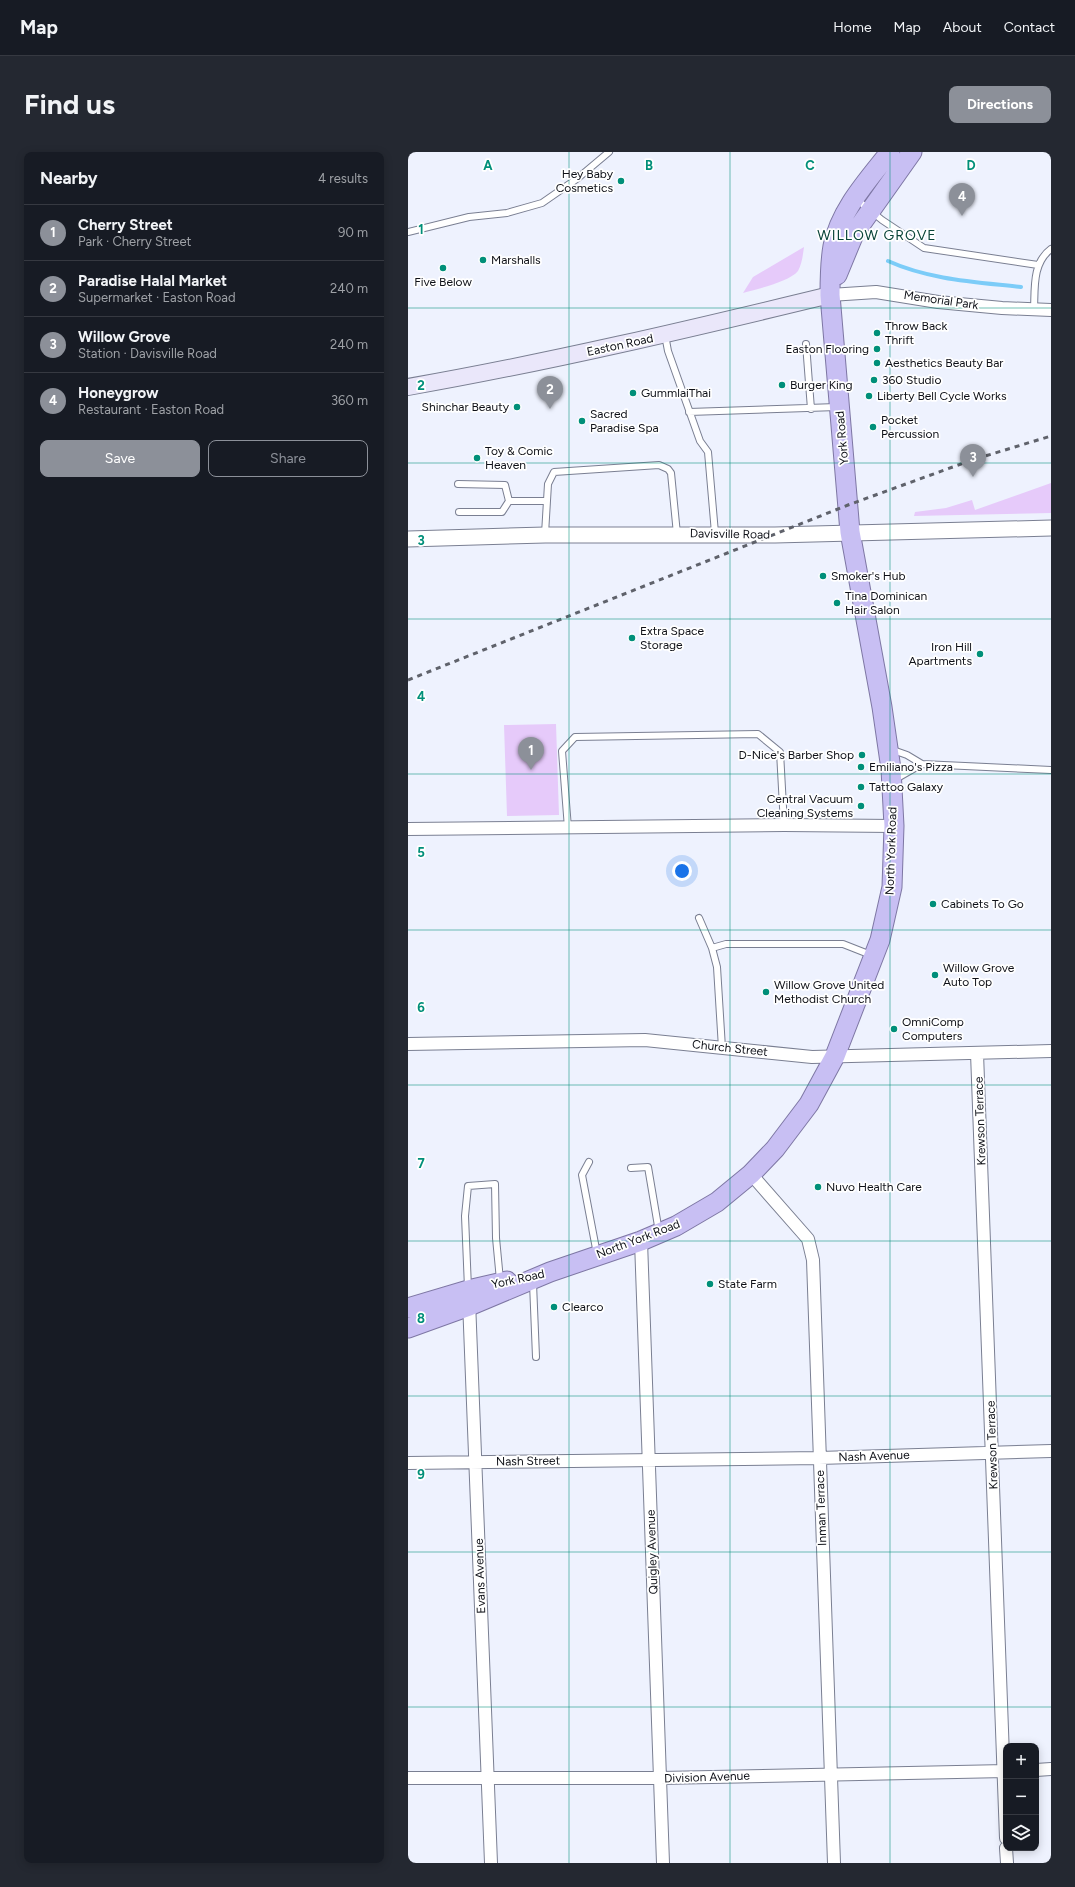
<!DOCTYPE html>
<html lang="en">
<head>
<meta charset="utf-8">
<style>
  :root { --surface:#171b24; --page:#242831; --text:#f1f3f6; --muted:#9ea1a6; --line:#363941; --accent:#8c9099 }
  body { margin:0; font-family:Figtree,sans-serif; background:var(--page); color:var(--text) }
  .controls { position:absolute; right:12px; bottom:12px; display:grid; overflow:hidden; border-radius:8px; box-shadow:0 2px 10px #0003 }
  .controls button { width:36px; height:36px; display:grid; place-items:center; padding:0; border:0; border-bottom:1px solid var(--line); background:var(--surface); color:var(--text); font:20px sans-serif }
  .you { position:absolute; left:274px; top:719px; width:14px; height:14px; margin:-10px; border:3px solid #fff; border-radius:50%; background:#1a73e8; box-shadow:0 0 0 6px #1a73e833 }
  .badge { display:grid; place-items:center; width:26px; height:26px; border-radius:50%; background:var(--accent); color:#fff; font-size:13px; font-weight:700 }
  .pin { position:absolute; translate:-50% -33px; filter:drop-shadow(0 1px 2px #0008) }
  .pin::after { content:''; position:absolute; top:21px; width:14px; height:12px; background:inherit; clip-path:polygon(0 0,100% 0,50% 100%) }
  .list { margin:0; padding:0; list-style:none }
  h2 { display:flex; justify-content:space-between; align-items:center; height:52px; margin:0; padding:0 16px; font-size:17px }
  h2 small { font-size:13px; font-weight:400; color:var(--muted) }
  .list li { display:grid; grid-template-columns:26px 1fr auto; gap:12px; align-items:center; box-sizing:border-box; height:56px; padding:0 16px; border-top:1px solid var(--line) }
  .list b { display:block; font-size:15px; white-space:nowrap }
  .list p { margin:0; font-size:13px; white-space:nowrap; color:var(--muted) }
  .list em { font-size:13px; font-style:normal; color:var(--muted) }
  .actions { display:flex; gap:8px; padding:12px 16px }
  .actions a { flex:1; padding:9px 0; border:1px solid var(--accent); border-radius:8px; text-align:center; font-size:14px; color:var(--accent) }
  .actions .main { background:var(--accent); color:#fff }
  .icon { flex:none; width:22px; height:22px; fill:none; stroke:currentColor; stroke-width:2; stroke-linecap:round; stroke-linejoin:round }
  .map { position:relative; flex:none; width:643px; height:1711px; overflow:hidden; border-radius:8px }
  header { display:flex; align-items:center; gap:24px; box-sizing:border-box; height:56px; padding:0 20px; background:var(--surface); border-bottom:1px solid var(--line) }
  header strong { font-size:19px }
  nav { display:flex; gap:22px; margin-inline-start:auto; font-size:14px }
  .intro { display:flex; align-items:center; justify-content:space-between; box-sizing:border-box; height:96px; padding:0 24px }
  h1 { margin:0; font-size:28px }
  .button { padding:10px 18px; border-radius:8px; background:var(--accent); color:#fff; font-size:14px; font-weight:700 }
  main { display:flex; gap:24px; padding:0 24px }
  aside { flex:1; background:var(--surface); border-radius:8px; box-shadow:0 2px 10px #0003 }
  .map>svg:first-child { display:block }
  .green { fill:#e6cafa }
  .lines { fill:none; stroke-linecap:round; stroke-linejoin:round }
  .stream { stroke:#7cccf8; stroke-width:4 }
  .service-casing { stroke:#7a7f92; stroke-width:8 }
  .minor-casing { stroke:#7a7f92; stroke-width:14 }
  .tertiary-casing { stroke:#7a7f92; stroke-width:17 }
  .secondary-casing { stroke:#7a7f92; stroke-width:18 }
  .trunk-casing { stroke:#7e77a4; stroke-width:21 }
  .service { stroke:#fff; stroke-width:6 }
  .minor { stroke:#fff; stroke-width:12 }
  .tertiary { stroke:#fff; stroke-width:15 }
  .secondary { stroke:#eae7fa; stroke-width:16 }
  .trunk { stroke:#c8bff3; stroke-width:19 }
  .rail { stroke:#5f626b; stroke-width:3; stroke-dasharray:5 5; stroke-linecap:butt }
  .grid { fill:none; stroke:#008f79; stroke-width:1; stroke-opacity:0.55 }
  .poi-dot { fill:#008f79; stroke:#fff; stroke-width:1.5 }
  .labels { text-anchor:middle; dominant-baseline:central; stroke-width:3.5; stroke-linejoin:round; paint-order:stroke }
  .poi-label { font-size:12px; fill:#0e1017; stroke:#fff; text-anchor:start }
  .street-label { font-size:12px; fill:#0e1017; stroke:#fff }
  .quarter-label { font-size:14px; letter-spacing:1px; fill:#094439; stroke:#fff }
  .grid-label { font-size:13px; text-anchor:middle; font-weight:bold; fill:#008f79; stroke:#fff; stroke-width:3.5; stroke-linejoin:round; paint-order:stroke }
</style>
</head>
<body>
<header>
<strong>Map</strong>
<nav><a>Home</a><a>Map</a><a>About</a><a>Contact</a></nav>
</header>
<div class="intro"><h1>Find us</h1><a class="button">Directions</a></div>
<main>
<aside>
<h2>Nearby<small>4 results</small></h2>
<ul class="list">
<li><span class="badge">1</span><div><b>Cherry Street</b><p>Park · Cherry Street</p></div><em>90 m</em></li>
<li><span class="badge">2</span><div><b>Paradise Halal Market</b><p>Supermarket · Easton Road</p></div><em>240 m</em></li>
<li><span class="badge">3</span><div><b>Willow Grove</b><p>Station · Davisville Road</p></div><em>240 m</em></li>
<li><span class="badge">4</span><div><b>Honeygrow</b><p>Restaurant · Easton Road</p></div><em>360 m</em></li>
</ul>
<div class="actions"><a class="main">Save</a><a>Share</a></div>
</aside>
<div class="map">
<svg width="643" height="1711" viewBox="0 0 643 1711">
  <rect width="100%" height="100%" fill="#eef2fe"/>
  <path class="green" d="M 396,95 C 395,102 394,112 390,119 C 381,130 349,137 335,141 L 345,125 Z
    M 643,331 L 643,361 L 506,364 L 507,360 L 538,356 L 564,348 L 567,358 Z
    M 148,572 L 151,663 L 99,664 L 96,573 Z"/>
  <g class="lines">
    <path class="stream" d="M 480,109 C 522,128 569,130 613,135"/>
    <g class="service-casing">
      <path id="service" d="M 448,47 L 474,68 L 516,96 L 630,113
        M 0,80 L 61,65 L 99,61 L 134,51 L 170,26 L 201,0
        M 626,158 C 627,137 624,111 643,97
        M 257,183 L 260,199 L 292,289 L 300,300 L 307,381
        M 398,192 L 403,257
        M 281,260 L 429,255
        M 50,332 L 97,333 L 101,349 L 139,349
        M 51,360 L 94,360 L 101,349
        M 137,382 L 140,332 L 146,320 L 251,313 L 260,317 L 263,321 L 269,382
        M 482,597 L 499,603 L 514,612 L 643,618
        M 486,628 L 514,612
        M 160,676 L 154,599 L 167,585 L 350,582 L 372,600 L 376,673
        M 291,766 L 304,796 L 309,815 L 314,896
        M 304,796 L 318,792 L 435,792 L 463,803
        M 181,1010 L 174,1023 L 189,1102
        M 223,1016 L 240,1015 L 251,1080
        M 125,1131 L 128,1205
        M 60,1136 L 57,1064 L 60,1034 L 87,1032 L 88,1086 L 92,1128"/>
    </g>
    <g class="minor-casing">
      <path id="minor" d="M 422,143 L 468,140 L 530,150 L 594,156 L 643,158
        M 0,677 L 376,673 L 486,674
        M 0,892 L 237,888 L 404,905 L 643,899
        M 569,901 L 598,1686
        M 343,1022 L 400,1087 L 405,1108 L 426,1711
        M 233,1089 L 255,1711
        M 61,1149 L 83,1711
        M 0,1311 L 411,1306 L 643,1299
        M 628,1618 L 643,1617
        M 0,1626 L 252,1626 L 598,1619
        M 598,1696 L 599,1711"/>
    </g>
    <g class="tertiary-casing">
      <path id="tertiary" d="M 0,387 L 137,383 L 367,383 L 643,376"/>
    </g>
    <g class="secondary-casing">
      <path id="secondary" d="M 0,235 C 142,210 282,177 422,143"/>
    </g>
    <g class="trunk-casing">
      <path id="trunk" d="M 429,123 L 446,82 L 504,0
        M 0,1156 L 60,1138 L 99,1129
        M 0,1176 L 61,1154 L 142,1120 L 233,1089 L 268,1074 L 309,1050 L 343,1022 L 367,997 L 401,952 L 427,904 L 472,788 L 484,735 L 486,674 L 483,617 L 474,555 L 442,380 L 422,143 C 422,127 422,111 425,94 C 432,58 460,28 482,0"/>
    </g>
    <use href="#service" class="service"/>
    <use href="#minor" class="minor"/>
    <use href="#tertiary" class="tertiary"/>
    <use href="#secondary" class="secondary"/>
    <use href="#trunk" class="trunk"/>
    <path class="rail" d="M 0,528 L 440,353 L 564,308 L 643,284"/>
  </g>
  <path class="grid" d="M 161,0 L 161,1711M 322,0 L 322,1711M 482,0 L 482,1711M 0,156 L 643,156M 0,311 L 643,311M 0,467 L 643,467M 0,622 L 643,622M 0,778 L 643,778M 0,933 L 643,933M 0,1089 L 643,1089M 0,1244 L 643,1244M 0,1400 L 643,1400M 0,1555 L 643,1555"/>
  <g class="poi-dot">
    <circle cx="213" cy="29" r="4"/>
    <circle cx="75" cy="108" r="4"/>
    <circle cx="35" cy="116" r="4"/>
    <circle cx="469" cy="181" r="4"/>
    <circle cx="469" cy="197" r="4"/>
    <circle cx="469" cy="211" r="4"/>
    <circle cx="466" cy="228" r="4"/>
    <circle cx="374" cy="233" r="4"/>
    <circle cx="225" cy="241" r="4"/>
    <circle cx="461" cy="244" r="4"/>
    <circle cx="109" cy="255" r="4"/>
    <circle cx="174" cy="269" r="4"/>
    <circle cx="465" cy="275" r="4"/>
    <circle cx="69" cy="306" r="4"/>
    <circle cx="415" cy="424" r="4"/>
    <circle cx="429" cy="451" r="4"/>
    <circle cx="224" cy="486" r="4"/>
    <circle cx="572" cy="502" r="4"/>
    <circle cx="454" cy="603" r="4"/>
    <circle cx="453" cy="615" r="4"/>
    <circle cx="453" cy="635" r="4"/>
    <circle cx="453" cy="654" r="4"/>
    <circle cx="525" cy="752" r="4"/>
    <circle cx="527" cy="823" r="4"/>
    <circle cx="358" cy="840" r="4"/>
    <circle cx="486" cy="877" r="4"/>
    <circle cx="410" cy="1035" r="4"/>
    <circle cx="302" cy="1132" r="4"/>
    <circle cx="146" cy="1155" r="4"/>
  </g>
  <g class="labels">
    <g class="poi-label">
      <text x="205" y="22" text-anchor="end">Hey Baby<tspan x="205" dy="14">Cosmetics</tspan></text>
      <text x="83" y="108">Marshalls</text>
      <text x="35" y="130" text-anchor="middle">Five Below</text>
      <text x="477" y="174">Throw Back<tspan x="477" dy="14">Thrift</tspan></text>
      <text x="461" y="197" text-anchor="end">Easton Flooring</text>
      <text x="477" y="211">Aesthetics Beauty Bar</text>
      <text x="474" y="228">360 Studio</text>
      <text x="382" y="233">Burger King</text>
      <text x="233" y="241">GummlaiThai</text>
      <text x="469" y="244">Liberty Bell Cycle Works</text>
      <text x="101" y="255" text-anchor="end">Shinchar Beauty</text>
      <text x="182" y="262">Sacred<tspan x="182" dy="14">Paradise Spa</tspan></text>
      <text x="473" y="268">Pocket<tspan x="473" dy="14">Percussion</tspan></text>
      <text x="77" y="299">Toy &amp; Comic<tspan x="77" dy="14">Heaven</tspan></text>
      <text x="423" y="424">Smoker's Hub</text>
      <text x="437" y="444">Tina Dominican<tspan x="437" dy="14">Hair Salon</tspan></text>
      <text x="232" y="479">Extra Space<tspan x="232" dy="14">Storage</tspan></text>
      <text x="564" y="495" text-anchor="end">Iron Hill<tspan x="564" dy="14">Apartments</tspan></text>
      <text x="446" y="603" text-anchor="end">D-Nice's Barber Shop</text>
      <text x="461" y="615">Emiliano's Pizza</text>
      <text x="461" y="635">Tattoo Galaxy</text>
      <text x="445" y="647" text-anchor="end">Central Vacuum<tspan x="445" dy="14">Cleaning Systems</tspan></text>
      <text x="533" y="752">Cabinets To Go</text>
      <text x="535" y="816">Willow Grove<tspan x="535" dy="14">Auto Top</tspan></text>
      <text x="366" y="833">Willow Grove United<tspan x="366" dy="14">Methodist Church</tspan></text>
      <text x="494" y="870">OmniComp<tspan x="494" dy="14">Computers</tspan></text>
      <text x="418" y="1035">Nuvo Health Care</text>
      <text x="310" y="1132">State Farm</text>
      <text x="154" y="1155">Clearco</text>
    </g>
    <g class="street-label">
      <text transform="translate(533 148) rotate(8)">Memorial Park</text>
      <text transform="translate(212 193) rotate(-12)">Easton Road</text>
      <text transform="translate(434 286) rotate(-95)">York Road</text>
      <text transform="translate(322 382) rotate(1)">Davisville Road</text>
      <text transform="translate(483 699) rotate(-88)">North York Road</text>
      <text transform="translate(322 896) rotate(6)">Church Street</text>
      <text transform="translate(572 969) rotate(-92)">Krewson Terrace</text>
      <text transform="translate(230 1087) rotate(-21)">North York Road</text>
      <text transform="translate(110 1127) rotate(-12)">York Road</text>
      <text transform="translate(584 1293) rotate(-92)">Krewson Terrace</text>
      <text transform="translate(466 1304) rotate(-2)">Nash Avenue</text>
      <text transform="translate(120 1309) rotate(-1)">Nash Street</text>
      <text transform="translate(413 1356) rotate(-92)">Inman Terrace</text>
      <text transform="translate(244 1400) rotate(-92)">Quigley Avenue</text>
      <text transform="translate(72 1424) rotate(-92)">Evans Avenue</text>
      <text transform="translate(299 1625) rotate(-2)">Division Avenue</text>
    </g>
    <g class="quarter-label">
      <text x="469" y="83">WILLOW GROVE</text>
    </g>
  </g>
  <g class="grid-label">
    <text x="80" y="18">A</text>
    <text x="241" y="18">B</text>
    <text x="402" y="18">C</text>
    <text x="563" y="18">D</text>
    <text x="13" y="82">1</text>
    <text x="13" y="238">2</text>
    <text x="13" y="393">3</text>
    <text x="13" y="549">4</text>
    <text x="13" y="705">5</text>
    <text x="13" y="860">6</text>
    <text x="13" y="1016">7</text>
    <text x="13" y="1171">8</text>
    <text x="13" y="1327">9</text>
  </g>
</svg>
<div class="controls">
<button>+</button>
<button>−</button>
<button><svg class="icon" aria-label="layers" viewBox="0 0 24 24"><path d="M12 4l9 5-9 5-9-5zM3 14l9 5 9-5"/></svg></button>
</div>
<div class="you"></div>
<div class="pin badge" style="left:123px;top:618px">1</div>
<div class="pin badge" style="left:142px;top:257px">2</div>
<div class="pin badge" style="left:565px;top:325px">3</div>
<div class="pin badge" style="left:554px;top:64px">4</div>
</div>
</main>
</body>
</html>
